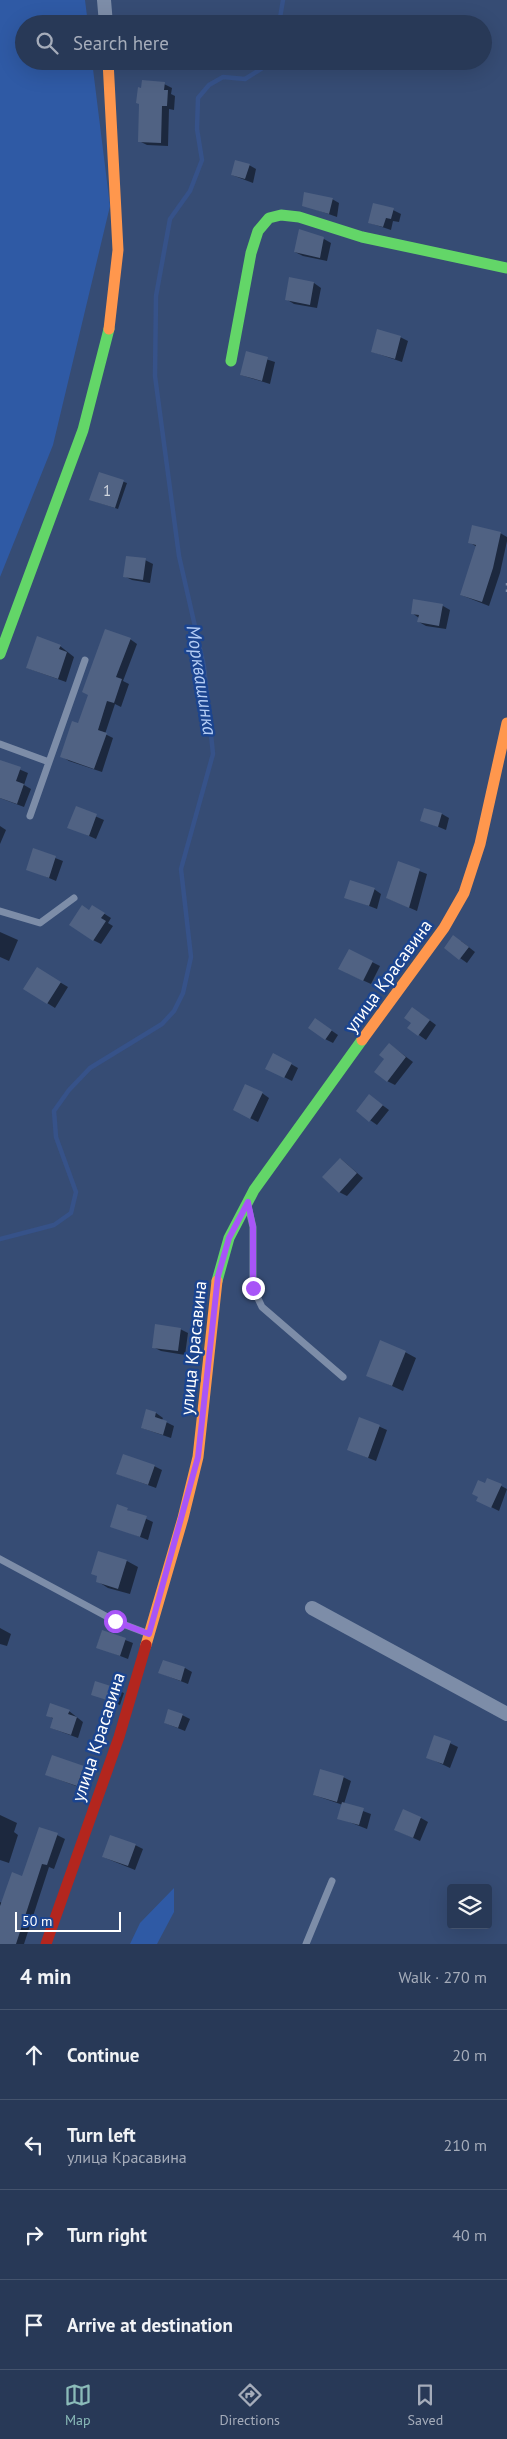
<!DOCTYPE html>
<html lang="en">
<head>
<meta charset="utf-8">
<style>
  :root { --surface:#283957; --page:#30405d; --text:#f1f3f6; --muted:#a5acba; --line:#44536d; --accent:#8bbbb9 }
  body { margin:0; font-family:"PT Sans",sans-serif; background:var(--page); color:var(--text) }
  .controls { position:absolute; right:15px; bottom:15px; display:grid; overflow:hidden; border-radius:5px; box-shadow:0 5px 20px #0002 }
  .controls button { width:45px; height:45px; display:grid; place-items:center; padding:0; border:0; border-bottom:1px solid var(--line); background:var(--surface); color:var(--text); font:25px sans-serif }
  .scale { position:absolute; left:15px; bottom:12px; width:106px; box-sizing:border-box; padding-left:5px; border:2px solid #fff; border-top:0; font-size:14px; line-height:18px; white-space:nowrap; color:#fff; -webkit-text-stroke:4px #1b448f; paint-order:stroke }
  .stop { position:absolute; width:15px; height:15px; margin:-11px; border:4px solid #a855f7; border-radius:50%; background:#fff }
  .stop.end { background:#a855f7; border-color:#fff; box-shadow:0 1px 5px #0008 }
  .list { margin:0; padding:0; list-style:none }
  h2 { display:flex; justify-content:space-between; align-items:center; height:65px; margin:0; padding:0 20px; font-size:21px }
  h2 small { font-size:16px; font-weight:400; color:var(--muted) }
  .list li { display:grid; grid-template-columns:32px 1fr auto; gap:15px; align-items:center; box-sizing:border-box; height:90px; padding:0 20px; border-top:1px solid var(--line) }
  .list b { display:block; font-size:19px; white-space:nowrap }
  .list p { margin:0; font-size:16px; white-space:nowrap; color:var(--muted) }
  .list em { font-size:16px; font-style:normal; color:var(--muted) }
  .icon { flex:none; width:28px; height:28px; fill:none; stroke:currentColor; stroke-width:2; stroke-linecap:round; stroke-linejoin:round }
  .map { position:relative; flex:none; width:507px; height:1944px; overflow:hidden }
  .search { position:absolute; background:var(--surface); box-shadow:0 5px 20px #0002; left:15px; right:15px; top:15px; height:55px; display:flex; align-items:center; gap:12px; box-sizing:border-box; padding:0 18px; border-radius:28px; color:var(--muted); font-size:19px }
  .sheet { height:425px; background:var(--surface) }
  nav { display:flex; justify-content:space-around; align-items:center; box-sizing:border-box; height:70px; border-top:1px solid var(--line); background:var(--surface); font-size:14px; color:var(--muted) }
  nav a { display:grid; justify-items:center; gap:2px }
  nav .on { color:var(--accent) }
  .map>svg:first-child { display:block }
  .green { fill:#2f5aa5 }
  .shadow { fill:#0007 }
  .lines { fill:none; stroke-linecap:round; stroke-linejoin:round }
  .stream { stroke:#365289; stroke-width:4.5 }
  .building { fill:#506283 }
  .path { stroke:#7d8da8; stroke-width:2.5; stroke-dasharray:2.5 4; stroke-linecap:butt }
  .lane { stroke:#7d8da8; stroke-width:7 }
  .street { stroke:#7d8da8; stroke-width:14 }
  .fast { stroke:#63d668; stroke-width:11 }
  .slow { stroke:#ff974d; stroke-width:11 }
  .jam { stroke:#b3261e; stroke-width:11 }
  .route { stroke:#a855f7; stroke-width:6 }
  .labels { text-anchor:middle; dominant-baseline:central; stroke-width:5; stroke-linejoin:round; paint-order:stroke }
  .number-label { font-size:15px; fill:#d3d8e0 }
  .street-label { font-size:18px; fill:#fff; stroke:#1b448f }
  .water-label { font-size:19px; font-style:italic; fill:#b5cdf5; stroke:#1b448f }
</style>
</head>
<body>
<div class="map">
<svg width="507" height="1944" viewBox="0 0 507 1944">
  <rect width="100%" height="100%" fill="#364c74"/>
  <path class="green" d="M 0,0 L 85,0 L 88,24 L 24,24 L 24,61 L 92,61 L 110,206 L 53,445 L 0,577 Z
    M 174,1888 L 174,1912 L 157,1944 L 130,1944 L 140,1923 Z"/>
  <path class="shadow" d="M 164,84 L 172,88 L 171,94 L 175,96 L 174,110 L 169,109 L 168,146 L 147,145 L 139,141 Z
    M 249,165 L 256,169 L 253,183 L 232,175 Z
    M 332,199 L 339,203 L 337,217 L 303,205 Z
    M 393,210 L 401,214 L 399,222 L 393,221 L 391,230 L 370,223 Z
    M 324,239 L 331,243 L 327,261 L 303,256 L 295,252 Z
    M 290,279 L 314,283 L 321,288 L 317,308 L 294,304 L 286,299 Z
    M 400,337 L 408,341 L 402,362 L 373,352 Z
    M 247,353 L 275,362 L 270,384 L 241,375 Z
    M 99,473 L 127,483 L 118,509 L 94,501 Z
    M 500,533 L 507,537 L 507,541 L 500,573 L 489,606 L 461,595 L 477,547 L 469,542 Z
    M 145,560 L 153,564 L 150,583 L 132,580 L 124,576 Z
    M 443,606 L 450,610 L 446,629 L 426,626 L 419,622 L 419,618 L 412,613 Z
    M 130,639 L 137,644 L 123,681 L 129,684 L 121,707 L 115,704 L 105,734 L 113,738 L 102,772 L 69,761 L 61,756 Z
    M 60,646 L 74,657 L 66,682 L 27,668 Z
    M 0,761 L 28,773 L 24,785 L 31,789 L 24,807 L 0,798 Z
    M 76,808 L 104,820 L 96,839 L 69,827 Z
    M 442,814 L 449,818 L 446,830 L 422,820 Z
    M 0,826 L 6,830 L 0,844 Z
    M 34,850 L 63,861 L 56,881 L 28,869 Z
    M 399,863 L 427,874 L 417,911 L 387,898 Z
    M 374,889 L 381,894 L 377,909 L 346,897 Z
    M 90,911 L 100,911 L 111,918 L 108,923 L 113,926 L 101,944 L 93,940 Z
    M 0,932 L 18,940 L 9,961 L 0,957 Z
    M 461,941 L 475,952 L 467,963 L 460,958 Z
    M 372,962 L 380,966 L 371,984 L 347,973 Z
    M 38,969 L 68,987 L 55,1008 L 25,989 Z
    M 420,1013 L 436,1025 L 426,1040 L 409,1028 Z
    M 322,1024 L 338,1035 L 333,1043 L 325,1039 Z
    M 389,1044 L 413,1062 L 395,1085 L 387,1081 L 386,1058 Z
    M 291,1064 L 298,1068 L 292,1081 L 274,1072 Z
    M 262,1093 L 269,1098 L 258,1122 L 242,1114 Z
    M 370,1096 L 389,1110 L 377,1125 L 357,1111 Z
    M 341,1159 L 363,1178 L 347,1196 L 339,1192 Z
    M 180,1329 L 188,1333 L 185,1355 L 161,1351 L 153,1347 Z
    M 405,1352 L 416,1358 L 403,1391 L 368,1375 Z
    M 147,1411 L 156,1413 L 163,1418 L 162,1420 L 174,1426 L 171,1438 L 142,1428 Z
    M 360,1418 L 387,1430 L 376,1461 L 356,1453 Z
    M 154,1466 L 162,1470 L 156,1488 L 118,1474 Z
    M 488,1479 L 507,1489 L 499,1511 L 485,1504 L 486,1485 Z
    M 118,1506 L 153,1522 L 148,1540 L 112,1526 Z
    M 99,1552 L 127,1561 L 138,1567 L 130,1594 L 108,1588 L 97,1581 Z
    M 0,1628 L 11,1634 L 7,1646 L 0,1644 Z
    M 102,1631 L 133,1643 L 128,1659 L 97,1647 Z
    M 185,1668 L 192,1672 L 188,1684 L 160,1673 Z
    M 96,1682 L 124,1693 L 120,1705 L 92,1694 Z
    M 69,1711 L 83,1722 L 78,1738 L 51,1728 L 54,1719 L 47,1715 Z
    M 182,1715 L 190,1719 L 185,1731 L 165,1723 Z
    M 435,1736 L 458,1747 L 450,1768 L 427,1757 Z
    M 83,1767 L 90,1771 L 84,1789 L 47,1775 Z
    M 343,1777 L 351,1781 L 344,1804 L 371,1814 L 367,1829 L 339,1818 L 343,1805 L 314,1795 Z
    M 0,1815 L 17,1823 L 14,1832 L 18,1835 L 9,1863 L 0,1860 Z
    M 421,1818 L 428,1822 L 420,1841 L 396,1830 Z
    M 57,1835 L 65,1839 L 54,1869 L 49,1867 L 24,1944 L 0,1944 L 0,1902 L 2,1903 Z
    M 135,1845 L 143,1849 L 135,1870 L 103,1857 Z"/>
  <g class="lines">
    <path class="stream" d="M 279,24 L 283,0
      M 0,1239 L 54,1225 L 71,1213 L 76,1192 L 56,1137 L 54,1111 L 69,1090 L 90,1068 L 162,1024 L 174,1011 L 183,993 L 191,957 L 181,869 L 213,754 L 204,666 L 179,556 L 155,376 L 156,296 L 170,219 L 190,191 L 202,160 L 197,129 L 198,98 L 209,85 L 223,77 L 245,79 L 264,67 L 267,61"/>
  </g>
  <path class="building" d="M 142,80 L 165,82 L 164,90 L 168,90 L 167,106 L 162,106 L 161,143 L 138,142 L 139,104 L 136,103 L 138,87 L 141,88 Z
    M 235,160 L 250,164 L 245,179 L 231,175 Z
    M 304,192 L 333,198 L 329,214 L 302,206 Z
    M 373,203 L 394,208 L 391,219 L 386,218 L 383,227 L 368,223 Z
    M 299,229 L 324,237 L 320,258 L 294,252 Z
    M 289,277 L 314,282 L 310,305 L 285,300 Z
    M 377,329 L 401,336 L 395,359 L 371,352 Z
    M 246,351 L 268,357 L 262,381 L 240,375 Z
    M 99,472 L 124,480 L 115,508 L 89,500 Z
    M 472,525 L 501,532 L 493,568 L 482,602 L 460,595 L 476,545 L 468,543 Z
    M 126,556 L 146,558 L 143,580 L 123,577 Z
    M 413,599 L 443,604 L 439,626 L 417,622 L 419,615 L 411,614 Z
    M 105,629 L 131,638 L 116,677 L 122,679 L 114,703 L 107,701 L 98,730 L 107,733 L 94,769 L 60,757 L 72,721 L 78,723 L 88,695 L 82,692 Z
    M 37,636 L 61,645 L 59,649 L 67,652 L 58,679 L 26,668 Z
    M 0,760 L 21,767 L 16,781 L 24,784 L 17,804 L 0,798 Z
    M 76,806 L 97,814 L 89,836 L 67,828 Z
    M 424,808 L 442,813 L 438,827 L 420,821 Z
    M 33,848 L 56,856 L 49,878 L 26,870 Z
    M 398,861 L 420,869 L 409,908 L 386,898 Z
    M 350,880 L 375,888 L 369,906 L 344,898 Z
    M 82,905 L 89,910 L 92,905 L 105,913 L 101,918 L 106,921 L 93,941 L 69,925 Z
    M 453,935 L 469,947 L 459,960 L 444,948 Z
    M 349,949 L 373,961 L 363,981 L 338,969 Z
    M 37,967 L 61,982 L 47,1004 L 23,989 Z
    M 412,1007 L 430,1020 L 418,1036 L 407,1028 L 411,1023 L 404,1018 Z
    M 315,1018 L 332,1030 L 325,1040 L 308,1028 Z
    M 389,1043 L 406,1057 L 387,1082 L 374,1072 L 384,1059 L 379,1055 Z
    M 273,1053 L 292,1063 L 284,1078 L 265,1069 Z
    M 245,1084 L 263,1092 L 250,1119 L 233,1110 Z
    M 369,1094 L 383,1105 L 369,1122 L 356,1111 Z
    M 340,1158 L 357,1173 L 339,1193 L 322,1177 Z
    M 155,1324 L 181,1328 L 178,1351 L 152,1348 Z
    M 380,1340 L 406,1351 L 392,1386 L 366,1376 Z
    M 146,1409 L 156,1412 L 155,1417 L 167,1421 L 163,1435 L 141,1428 Z
    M 359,1417 L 380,1425 L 368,1458 L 347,1450 Z
    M 123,1454 L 155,1465 L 148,1485 L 116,1474 Z
    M 487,1478 L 502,1484 L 491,1508 L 476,1501 L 478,1497 L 472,1494 L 478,1480 L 485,1483 Z
    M 117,1504 L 128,1508 L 127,1510 L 147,1516 L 140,1537 L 110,1527 Z
    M 98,1551 L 127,1560 L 118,1589 L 96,1582 L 97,1576 L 91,1574 Z
    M 102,1630 L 126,1638 L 120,1656 L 96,1648 Z
    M 163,1660 L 185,1667 L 181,1681 L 158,1673 Z
    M 95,1681 L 117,1688 L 113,1702 L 91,1695 Z
    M 50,1703 L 70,1710 L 68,1714 L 77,1717 L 71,1735 L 50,1728 L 53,1718 L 46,1716 Z
    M 168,1709 L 183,1714 L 178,1728 L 164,1723 Z
    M 434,1735 L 451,1741 L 443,1764 L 426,1758 Z
    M 52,1755 L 84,1766 L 77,1786 L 45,1775 Z
    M 320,1769 L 344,1776 L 337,1802 L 313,1795 Z
    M 342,1802 L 364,1808 L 359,1825 L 337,1819 Z
    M 403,1809 L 421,1817 L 413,1838 L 394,1830 Z
    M 39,1827 L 58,1833 L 47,1865 L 42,1864 L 16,1944 L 0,1944 L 0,1906 L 12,1872 L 22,1876 Z
    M 110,1835 L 136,1844 L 128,1866 L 102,1857 Z"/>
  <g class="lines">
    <path class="path" d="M 507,583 L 507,593"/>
    <path class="lane" d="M 0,744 L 49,762
      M 30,816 L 85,660
      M 0,911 L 40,923 L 74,898
      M 249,1210 L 253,1227 L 253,1288 L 262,1307 L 343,1377
      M 0,1559 L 115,1621 L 149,1634
      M 306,1944 L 332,1881"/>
    <path class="street" d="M 104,0 L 106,24
      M 312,1608 L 507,1714"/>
    <path class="fast" d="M 231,361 L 251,253 L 258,231 L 269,218 L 281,215 L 299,217 L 362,237 L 507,268
      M 0,654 L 83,430 L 109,329
      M 217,1281 L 229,1238 L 254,1190 L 362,1040"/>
    <path class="slow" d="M 108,61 L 118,250 L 109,329
      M 362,1040 L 444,928 L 464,893 L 480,844 L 507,723
      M 146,1645 L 183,1518 L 198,1457 L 217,1281"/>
    <path class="jam" d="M 46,1944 L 119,1737 L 146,1645"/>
  </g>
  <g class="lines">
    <path class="route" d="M 115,1621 L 149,1634 L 198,1457 L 218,1276 L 229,1238 L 248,1202 L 253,1227 L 253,1288"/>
  </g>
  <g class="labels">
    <g class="number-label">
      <text x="107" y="490">1</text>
    </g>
    <g class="street-label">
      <text transform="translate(388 976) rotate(-54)">улица Красавина</text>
      <text transform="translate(193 1348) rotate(-84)">улица Красавина</text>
      <text transform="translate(98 1737) rotate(-72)">улица Красавина</text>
    </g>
    <g class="water-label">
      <text transform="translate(202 680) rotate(81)">Морквашинка</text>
    </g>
  </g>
</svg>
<div class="controls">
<button><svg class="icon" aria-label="layers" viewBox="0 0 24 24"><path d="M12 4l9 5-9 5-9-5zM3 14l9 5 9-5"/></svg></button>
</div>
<div class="scale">50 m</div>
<div class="stop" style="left:115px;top:1621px"></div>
<div class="stop end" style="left:253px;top:1288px"></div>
<div class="search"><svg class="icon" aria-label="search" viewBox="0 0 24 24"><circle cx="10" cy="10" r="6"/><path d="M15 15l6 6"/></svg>Search here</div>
</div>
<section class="sheet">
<h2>4 min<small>Walk · 270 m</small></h2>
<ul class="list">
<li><svg class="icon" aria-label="ahead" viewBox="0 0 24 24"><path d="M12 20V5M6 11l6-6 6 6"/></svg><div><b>Continue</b></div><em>20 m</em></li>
<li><svg class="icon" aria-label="left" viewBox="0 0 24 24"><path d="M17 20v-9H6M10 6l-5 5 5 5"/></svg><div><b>Turn left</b><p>улица Красавина</p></div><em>210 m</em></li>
<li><svg class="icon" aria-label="right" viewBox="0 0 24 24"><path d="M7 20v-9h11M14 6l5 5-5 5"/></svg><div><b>Turn right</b></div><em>40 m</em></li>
<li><svg class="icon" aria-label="arrive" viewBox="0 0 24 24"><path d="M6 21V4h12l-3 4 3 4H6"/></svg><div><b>Arrive at destination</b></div></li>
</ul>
</section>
<nav>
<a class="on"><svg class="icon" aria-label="map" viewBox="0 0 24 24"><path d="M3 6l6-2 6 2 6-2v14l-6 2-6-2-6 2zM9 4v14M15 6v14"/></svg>Map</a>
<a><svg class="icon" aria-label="directions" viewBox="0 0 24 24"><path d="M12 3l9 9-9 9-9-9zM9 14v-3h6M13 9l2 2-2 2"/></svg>Directions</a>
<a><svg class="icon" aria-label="saved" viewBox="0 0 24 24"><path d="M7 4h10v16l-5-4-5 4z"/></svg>Saved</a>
</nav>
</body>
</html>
